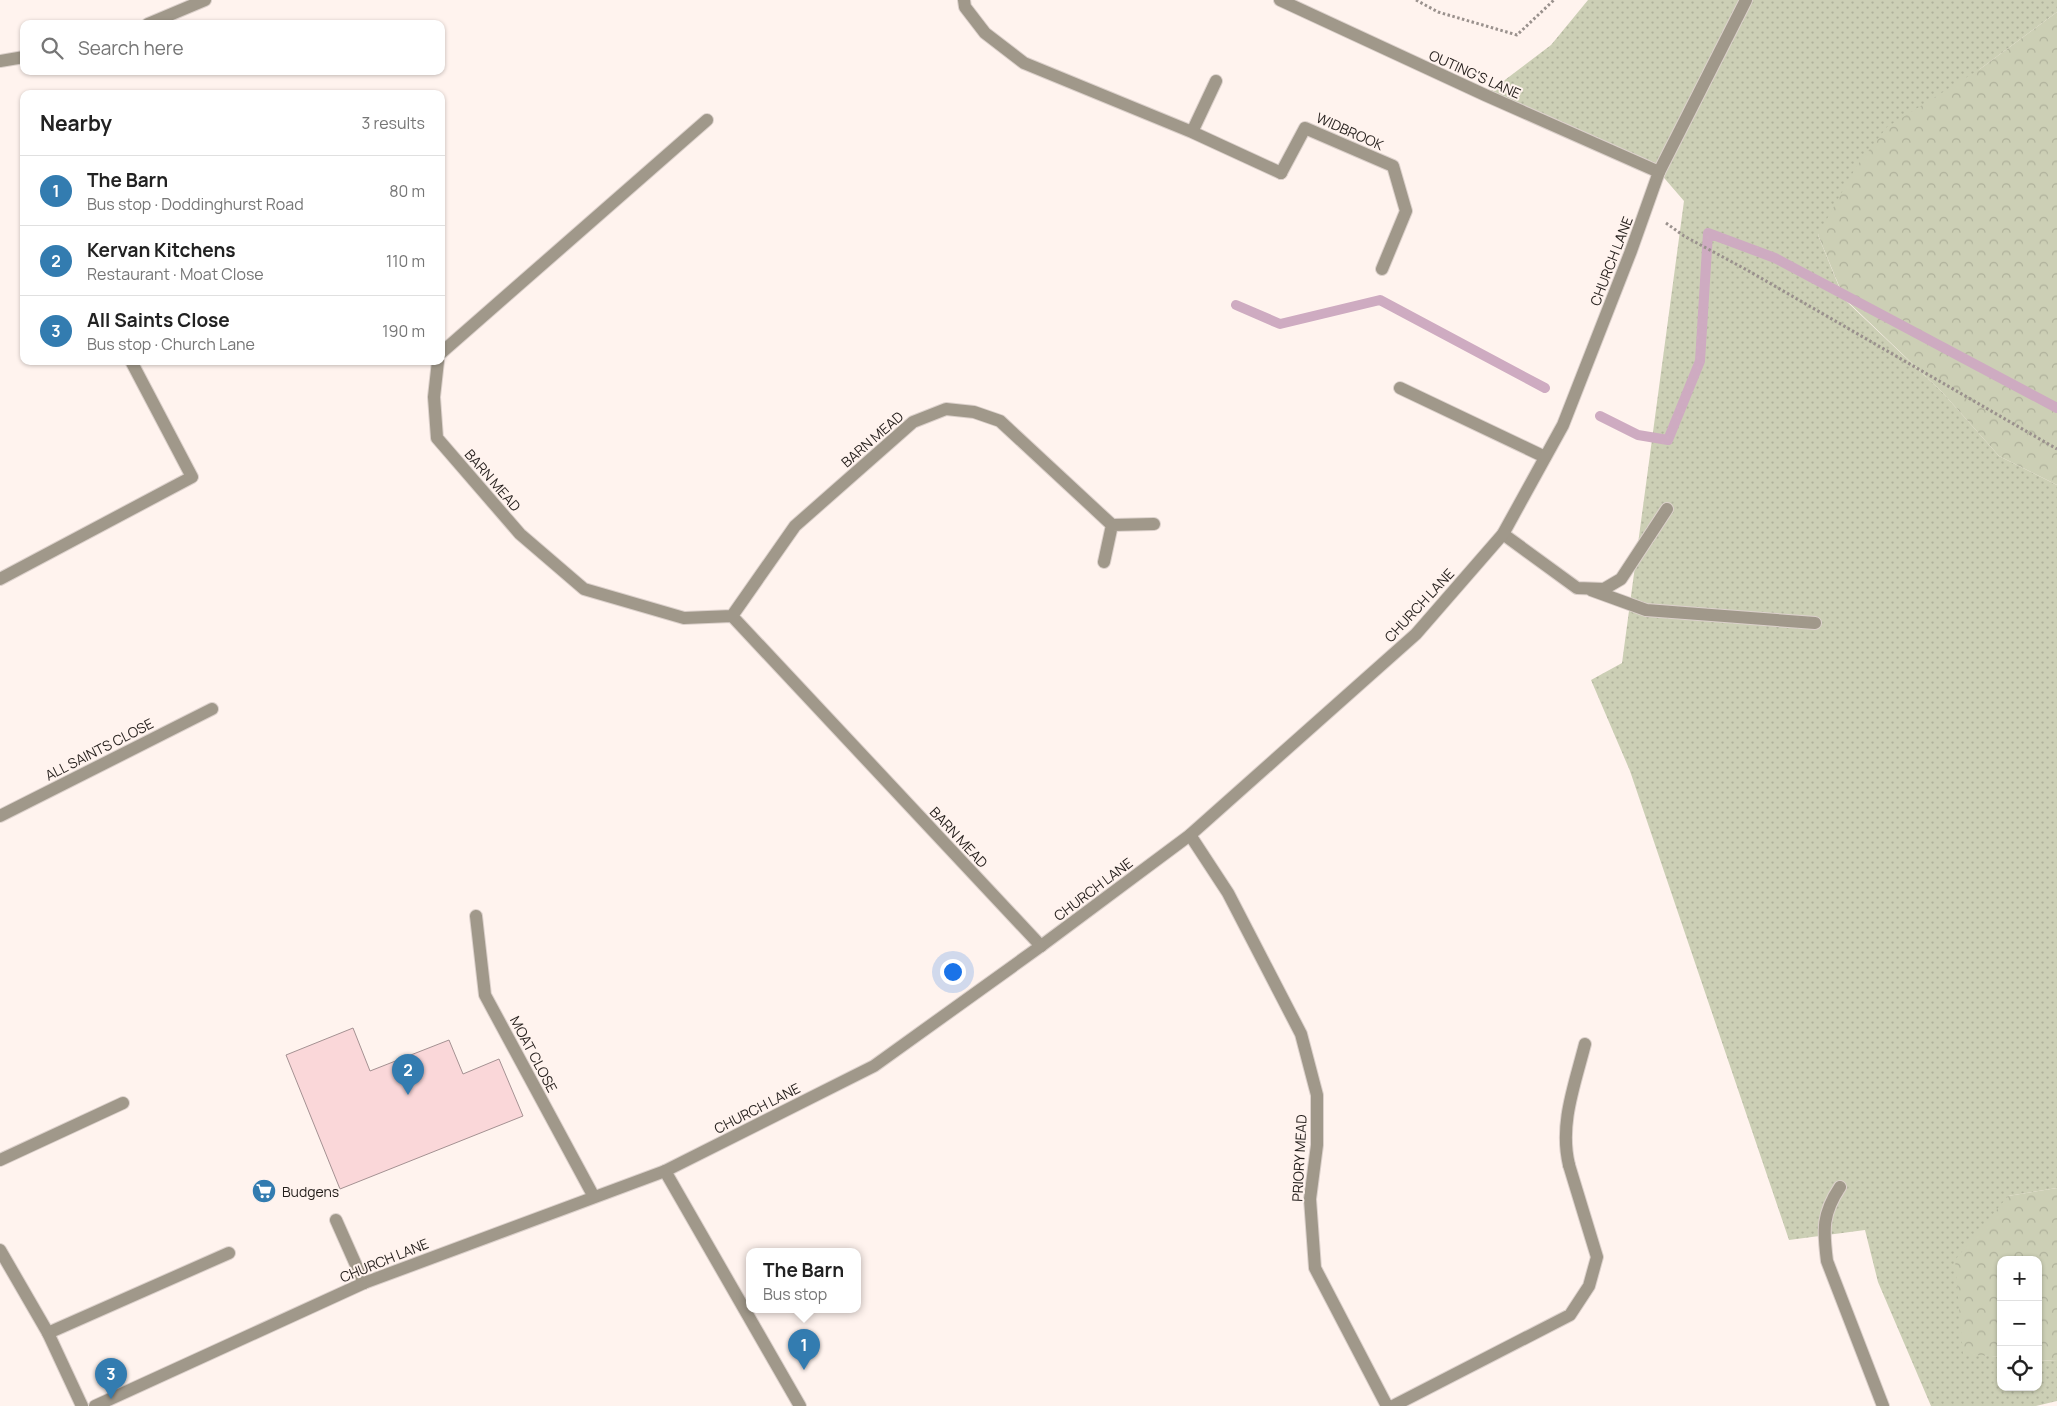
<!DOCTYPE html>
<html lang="en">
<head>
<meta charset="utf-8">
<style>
  :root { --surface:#fff; --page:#f6f6f6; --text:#222; --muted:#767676; --line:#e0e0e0; --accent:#337cb0 }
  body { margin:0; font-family:Manrope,sans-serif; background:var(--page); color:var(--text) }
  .controls { position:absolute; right:15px; bottom:15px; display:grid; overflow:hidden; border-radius:10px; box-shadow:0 1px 4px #0004 }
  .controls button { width:45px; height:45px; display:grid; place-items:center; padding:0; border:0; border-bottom:1px solid var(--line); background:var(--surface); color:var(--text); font:25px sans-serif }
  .you { position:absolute; left:952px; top:971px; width:18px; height:18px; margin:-12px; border:4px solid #fff; border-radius:50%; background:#1a73e8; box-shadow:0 0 0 8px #1a73e833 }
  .badge { display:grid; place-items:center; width:32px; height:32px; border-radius:50%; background:var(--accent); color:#fff; font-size:16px; font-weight:700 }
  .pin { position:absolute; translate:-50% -41px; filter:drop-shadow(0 1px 2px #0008) }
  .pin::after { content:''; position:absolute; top:26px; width:18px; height:15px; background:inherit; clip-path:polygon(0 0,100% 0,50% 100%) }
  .popup { position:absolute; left:746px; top:1248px; width:115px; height:65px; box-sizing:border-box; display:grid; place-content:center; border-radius:10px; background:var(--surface); filter:drop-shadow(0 1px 4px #0005); font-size:16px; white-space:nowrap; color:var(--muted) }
  .popup b { font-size:19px; color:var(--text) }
  .popup::after { content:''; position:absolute; left:50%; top:100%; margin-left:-10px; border:10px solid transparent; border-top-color:var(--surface) }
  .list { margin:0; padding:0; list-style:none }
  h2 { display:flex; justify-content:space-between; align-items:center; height:65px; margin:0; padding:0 20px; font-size:21px }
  h2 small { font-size:16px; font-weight:400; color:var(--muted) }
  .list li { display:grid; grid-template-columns:32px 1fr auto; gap:15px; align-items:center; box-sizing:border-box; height:70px; padding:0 20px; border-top:1px solid var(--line) }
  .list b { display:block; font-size:19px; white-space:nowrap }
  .list p { margin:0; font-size:16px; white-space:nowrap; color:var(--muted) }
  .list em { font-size:16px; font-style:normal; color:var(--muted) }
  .icon { flex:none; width:28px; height:28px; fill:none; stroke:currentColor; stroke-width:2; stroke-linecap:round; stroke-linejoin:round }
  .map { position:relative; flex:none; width:2057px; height:1406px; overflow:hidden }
  .search { position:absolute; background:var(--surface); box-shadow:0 1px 4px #0004; left:20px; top:20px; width:425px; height:55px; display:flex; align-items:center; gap:12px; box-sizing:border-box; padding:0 18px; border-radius:10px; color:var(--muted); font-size:19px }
  .panel { position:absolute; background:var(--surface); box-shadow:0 1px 4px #0004; left:20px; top:90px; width:425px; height:275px; border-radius:10px }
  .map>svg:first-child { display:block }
  .grass { fill:url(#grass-dots) }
  .forest { fill:url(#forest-crowns) }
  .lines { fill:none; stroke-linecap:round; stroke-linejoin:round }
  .stream { stroke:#ceabc1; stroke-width:10 }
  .building { fill:#fad7d9; stroke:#a49192 }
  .service-casing { stroke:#dcd1cc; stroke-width:14 }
  .minor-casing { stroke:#dcd1cc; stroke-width:14 }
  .tertiary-casing { stroke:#dcd1cc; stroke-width:14 }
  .path { stroke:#9a918d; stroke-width:3; stroke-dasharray:2.5 2.5; stroke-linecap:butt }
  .service { stroke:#a0988a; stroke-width:12 }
  .minor { stroke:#a0988a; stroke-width:12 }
  .tertiary { stroke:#a0988a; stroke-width:12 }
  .labels { text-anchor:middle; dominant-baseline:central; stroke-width:4; stroke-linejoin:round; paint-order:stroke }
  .street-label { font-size:14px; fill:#241e1b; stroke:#fff3ee }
  .poi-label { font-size:14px; fill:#241e1b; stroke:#fff3ee; text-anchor:start }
</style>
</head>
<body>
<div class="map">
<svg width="2057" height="1406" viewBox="0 0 2057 1406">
  <defs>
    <pattern id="grass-dots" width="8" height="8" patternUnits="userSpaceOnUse" patternTransform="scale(1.25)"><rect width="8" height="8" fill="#cccfb5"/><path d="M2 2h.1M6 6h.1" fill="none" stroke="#afb19b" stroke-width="1.8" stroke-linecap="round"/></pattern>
    <pattern id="forest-crowns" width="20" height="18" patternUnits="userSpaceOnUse" patternTransform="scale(1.25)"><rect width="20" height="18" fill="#cccfb5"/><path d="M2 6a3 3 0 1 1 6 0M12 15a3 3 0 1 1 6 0" fill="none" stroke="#afb19b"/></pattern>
  </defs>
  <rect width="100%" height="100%" fill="#fff3ee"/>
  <path class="grass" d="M 1588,0 L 2057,0 L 2057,12 L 1980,69 L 1818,235 L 1844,299 L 1942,392 L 1999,456 L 2057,485 L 2057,1188 L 2008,1196 L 1963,1353 L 2001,1357 L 2001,1387 L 2038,1387 L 2038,1360 L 2057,1361 L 2057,1401 L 2036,1406 L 1931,1406 L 1878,1282 L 1865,1230 L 1789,1240 L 1630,771 L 1591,680 L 1622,663 L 1684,201 L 1659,172 L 1485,95 L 1551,45 Z"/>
  <path class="forest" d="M 2057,12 L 2057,485 L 1999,456 L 1942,392 L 1844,298 L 1818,235 L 1856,167 L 1887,127 L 1980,69 Z
    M 2057,1188 L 2057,1361 L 2038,1360 L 2038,1260 L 2001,1260 L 2001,1357 L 1963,1354 L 1955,1260 L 2008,1196 Z"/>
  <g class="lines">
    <path class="stream" d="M 1236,305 L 1280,324 L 1380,300 L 1545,388
      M 1600,416 L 1638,435 L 1668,440 L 1700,361 L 1708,233 L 1775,258 L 2057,408"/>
  </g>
  <path class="building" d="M 353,1028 L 370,1071 L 449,1040 L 463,1074 L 499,1059 L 523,1116 L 340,1189 L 286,1055 Z"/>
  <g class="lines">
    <g class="service-casing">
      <path id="service" d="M 1281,173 L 1305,128 L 1393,166 L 1406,211 L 1382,269
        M 1400,388 L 1545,457
        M 1503,534 L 1577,588 L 1604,589 L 1621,579 L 1667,509
        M 0,579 L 192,477 L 131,361
        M 1591,590 L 1646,610 L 1815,623
        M 0,1160 L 123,1103
        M 1569,1165 C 1559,1124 1575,1084 1585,1044
        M 1840,1187 C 1822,1214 1823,1230 1827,1261 L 1883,1406
        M 336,1220 L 364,1283
        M 48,1333 L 229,1253"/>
    </g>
    <g class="minor-casing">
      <path id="minor" d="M 964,0 L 965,7 L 985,33 L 1024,63 L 1192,132 L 1281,173
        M 1280,0 L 1485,95 L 1659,172
        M 148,24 L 205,0
        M 0,61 L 24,57
        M 1192,132 L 1216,81
        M 441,353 L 707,120
        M 438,361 L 434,397 L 437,438 L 520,534 L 584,589 L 684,618 L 732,616 L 1041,946
        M 1104,562 L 1112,525
        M 732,616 L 795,526 L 913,422 L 946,409 L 974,412 L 1000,421 L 1112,525 L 1154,524
        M 0,816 L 212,709
        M 1190,835 L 1228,893 L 1301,1034 L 1317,1095 L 1317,1145 L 1310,1199 L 1315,1268 L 1387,1406
        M 476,916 L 485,995 L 594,1197
        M 0,1250 L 48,1333 L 82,1406
        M 95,1406 L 364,1283 L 665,1171
        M 1393,1406 L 1570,1315 L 1589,1286 L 1597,1257 L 1569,1165"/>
    </g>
    <g class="tertiary-casing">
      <path id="tertiary" d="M 800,1406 L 665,1171 L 874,1066 L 1041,946 L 1190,835 L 1416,634 L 1503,534 L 1563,425 L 1631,251 L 1659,172 L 1746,0"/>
    </g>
    <path class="path" d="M 1416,0 L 1438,12 L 1517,35 L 1554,0
      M 1666,223 L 1684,236 L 1747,270 L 2057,449"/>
    <use href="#service" class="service"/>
    <use href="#minor" class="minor"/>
    <use href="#tertiary" class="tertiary"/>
  </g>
  <defs>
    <g id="supermarket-disc" transform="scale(1.25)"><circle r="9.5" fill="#337cb0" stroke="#fff3ee"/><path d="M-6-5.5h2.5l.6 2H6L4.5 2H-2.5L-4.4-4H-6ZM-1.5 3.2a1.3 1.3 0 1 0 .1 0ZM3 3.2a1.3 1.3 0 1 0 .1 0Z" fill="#fff"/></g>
  </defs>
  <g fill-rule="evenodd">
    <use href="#supermarket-disc" x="264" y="1191"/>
  </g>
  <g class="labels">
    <g class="street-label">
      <text transform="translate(1475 74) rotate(24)">OUTING'S LANE</text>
      <text transform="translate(1350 131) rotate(24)">WIDBROOK</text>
      <text transform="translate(1611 261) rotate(-69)">CHURCH LANE</text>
      <text transform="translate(872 439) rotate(-41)">BARN MEAD</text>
      <text transform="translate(493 480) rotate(49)">BARN MEAD</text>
      <text transform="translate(1419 605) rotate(-47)">CHURCH LANE</text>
      <text transform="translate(99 749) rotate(-27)">ALL SAINTS CLOSE</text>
      <text transform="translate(959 837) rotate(47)">BARN MEAD</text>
      <text transform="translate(1093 889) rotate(-37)">CHURCH LANE</text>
      <text transform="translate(534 1054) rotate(62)">MOAT CLOSE</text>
      <text transform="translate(757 1108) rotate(-27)">CHURCH LANE</text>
      <text transform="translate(1299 1158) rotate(-87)">PRIORY MEAD</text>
      <text transform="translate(384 1260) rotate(-22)">CHURCH LANE</text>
    </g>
    <g class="poi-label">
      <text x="282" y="1191">Budgens</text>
    </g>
  </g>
</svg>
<div class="controls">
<button>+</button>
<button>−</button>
<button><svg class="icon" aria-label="locate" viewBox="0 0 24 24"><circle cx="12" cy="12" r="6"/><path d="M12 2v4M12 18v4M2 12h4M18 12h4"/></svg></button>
</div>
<div class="you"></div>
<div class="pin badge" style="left:804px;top:1370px">1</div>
<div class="popup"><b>The Barn</b>Bus stop</div>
<div class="pin badge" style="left:408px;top:1095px">2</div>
<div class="pin badge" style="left:111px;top:1399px">3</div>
<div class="search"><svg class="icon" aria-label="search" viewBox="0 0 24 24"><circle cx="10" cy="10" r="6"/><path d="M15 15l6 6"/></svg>Search here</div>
<section class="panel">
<h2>Nearby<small>3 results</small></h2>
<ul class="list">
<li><span class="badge">1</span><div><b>The Barn</b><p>Bus stop · Doddinghurst Road</p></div><em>80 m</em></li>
<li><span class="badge">2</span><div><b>Kervan Kitchens</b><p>Restaurant · Moat Close</p></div><em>110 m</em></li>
<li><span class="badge">3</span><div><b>All Saints Close</b><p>Bus stop · Church Lane</p></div><em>190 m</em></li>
</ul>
</section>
</div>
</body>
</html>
